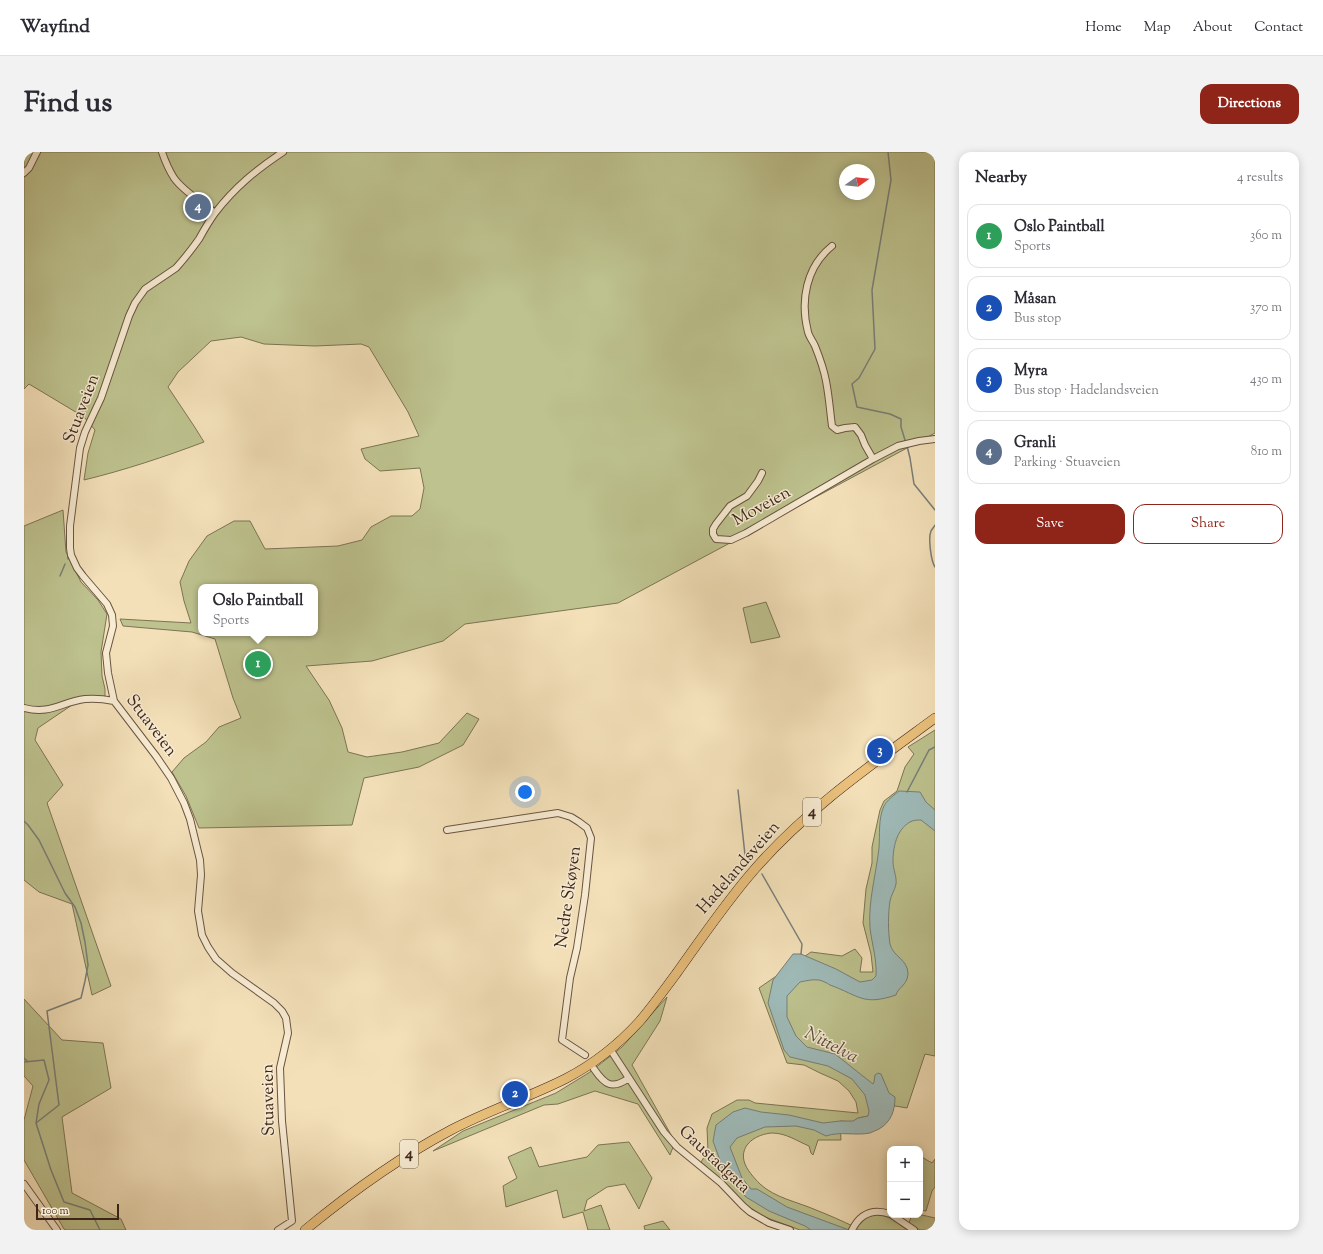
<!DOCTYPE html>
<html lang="en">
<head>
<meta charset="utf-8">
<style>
  :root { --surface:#fff; --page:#f2f2f3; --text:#2b2b33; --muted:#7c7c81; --line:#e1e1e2; --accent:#8f2418 }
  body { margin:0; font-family:"Sorts Mill Goudy",serif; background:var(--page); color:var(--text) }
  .controls { position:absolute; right:12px; bottom:12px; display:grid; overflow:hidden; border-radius:8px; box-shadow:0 2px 10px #0003 }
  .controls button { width:36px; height:36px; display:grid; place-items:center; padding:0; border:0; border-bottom:1px solid var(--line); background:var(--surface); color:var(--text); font:20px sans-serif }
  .compass { position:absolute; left:815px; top:12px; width:36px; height:36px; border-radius:50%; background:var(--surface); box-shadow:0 2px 10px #0003; rotate:76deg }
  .scale { position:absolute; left:12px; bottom:10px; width:83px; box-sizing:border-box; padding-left:4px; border:2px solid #3d251a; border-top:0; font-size:11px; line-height:14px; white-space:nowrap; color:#3d251a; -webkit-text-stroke:3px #f7ebd2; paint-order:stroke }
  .you { position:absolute; left:501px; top:640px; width:14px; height:14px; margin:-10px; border:3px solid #fff; border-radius:50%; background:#1a73e8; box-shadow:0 0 0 6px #1a73e833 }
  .badge { display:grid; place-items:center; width:26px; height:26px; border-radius:50%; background:var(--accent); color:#fff; font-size:13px; font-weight:700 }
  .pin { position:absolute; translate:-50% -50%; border:2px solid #fff; box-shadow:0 1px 4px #0006 }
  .popup { position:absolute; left:174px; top:432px; width:120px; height:52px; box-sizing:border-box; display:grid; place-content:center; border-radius:8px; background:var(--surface); filter:drop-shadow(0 1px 3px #0005); font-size:13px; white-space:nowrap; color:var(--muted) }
  .popup b { font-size:15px; color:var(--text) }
  .popup::after { content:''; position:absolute; left:50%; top:100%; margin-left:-8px; border:8px solid transparent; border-top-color:var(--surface) }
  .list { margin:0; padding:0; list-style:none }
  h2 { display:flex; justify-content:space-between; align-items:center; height:52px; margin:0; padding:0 16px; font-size:17px }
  h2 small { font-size:13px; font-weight:400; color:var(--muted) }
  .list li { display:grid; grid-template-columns:26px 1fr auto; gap:12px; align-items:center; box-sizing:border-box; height:64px; margin:0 8px 8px; padding:0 8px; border:1px solid var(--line); border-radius:12px }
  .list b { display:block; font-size:15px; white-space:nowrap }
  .list p { margin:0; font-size:13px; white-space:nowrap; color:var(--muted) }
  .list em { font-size:13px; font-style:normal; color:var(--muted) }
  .actions { display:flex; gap:8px; padding:12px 16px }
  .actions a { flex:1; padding:9px 0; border:1px solid var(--accent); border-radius:12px; text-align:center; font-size:14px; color:var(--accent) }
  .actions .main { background:var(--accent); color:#fff }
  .map { position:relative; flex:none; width:911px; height:1078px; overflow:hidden; border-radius:12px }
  header { display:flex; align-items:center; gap:24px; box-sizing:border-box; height:56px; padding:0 20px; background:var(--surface); border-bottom:1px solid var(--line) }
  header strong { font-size:19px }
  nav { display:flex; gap:22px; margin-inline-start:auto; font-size:14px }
  .intro { display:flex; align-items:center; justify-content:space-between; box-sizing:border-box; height:96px; padding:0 24px }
  h1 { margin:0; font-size:28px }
  .button { padding:10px 18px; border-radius:12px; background:var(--accent); color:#fff; font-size:14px; font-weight:700 }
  main { display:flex; gap:24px; padding:0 24px }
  aside { flex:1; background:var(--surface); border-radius:12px; box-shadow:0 2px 10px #0003 }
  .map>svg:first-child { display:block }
  .green { fill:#bdc28e; stroke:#7d7454; fill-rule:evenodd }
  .water { fill:#9fbbb9; stroke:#787f79 }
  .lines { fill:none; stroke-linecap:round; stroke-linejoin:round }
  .stream { stroke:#787f79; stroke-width:1.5 }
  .minor-casing { stroke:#6a5442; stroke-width:8 }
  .highway-casing { stroke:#3d251a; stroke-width:10 }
  .minor { stroke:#f7ebd2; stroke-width:6 }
  .highway { stroke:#eac07c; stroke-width:9 }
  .labels { text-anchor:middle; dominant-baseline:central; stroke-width:3; stroke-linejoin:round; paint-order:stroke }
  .shield { fill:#f7ebd2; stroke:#756051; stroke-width:1 }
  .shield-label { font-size:16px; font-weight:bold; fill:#3d251a }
  .street-label { font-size:17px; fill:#3d251a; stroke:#f7ebd2 }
  .water-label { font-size:18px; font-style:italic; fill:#564a42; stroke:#f7ebd2 }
</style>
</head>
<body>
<header>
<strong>Wayfind</strong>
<nav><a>Home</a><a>Map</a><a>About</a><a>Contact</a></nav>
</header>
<div class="intro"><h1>Find us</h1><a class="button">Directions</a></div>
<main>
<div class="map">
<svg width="911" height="1078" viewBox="0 0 911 1078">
  <rect width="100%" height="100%" fill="#f3e0b9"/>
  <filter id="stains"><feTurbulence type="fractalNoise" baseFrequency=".005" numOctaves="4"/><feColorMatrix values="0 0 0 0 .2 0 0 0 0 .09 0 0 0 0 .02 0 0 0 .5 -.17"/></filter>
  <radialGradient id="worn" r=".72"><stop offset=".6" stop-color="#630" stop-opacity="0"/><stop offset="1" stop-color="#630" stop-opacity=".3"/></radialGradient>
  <path class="green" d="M 0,0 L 911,0 L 911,281 L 594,451 L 441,472 L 419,489 L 348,509 L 282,514 L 305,548 L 318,576 L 324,600 L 343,605 L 378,600 L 415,591 L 443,561 L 455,567 L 439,593 L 395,615 L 340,626 L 328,673 L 175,676 L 162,644 L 148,620 L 160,606 L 182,590 L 195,575 L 217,566 L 209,546 L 191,487 L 168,480 L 99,474 L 96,467 L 167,471 L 160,449 L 156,430 L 165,409 L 183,384 L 210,369 L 226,369 L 241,397 L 314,394 L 338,388 L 347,375 L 367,364 L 388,364 L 396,357 L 400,336 L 396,316 L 356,319 L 341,307 L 337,297 L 395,284 L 384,260 L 345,195 L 337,192 L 291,194 L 240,192 L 217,185 L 187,189 L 154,220 L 144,235 L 170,274 L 180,290 C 140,305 101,318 60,328 L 64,301 L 71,278 L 60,265 L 5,232 L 0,237 ZM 821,18 L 845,18 L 845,42 L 821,42 ZM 177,435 L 291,435 L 291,481 L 177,481 Z
    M 39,358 L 42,400 L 57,430 L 74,448 L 83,462 L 77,500 L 78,524 L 81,537 L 81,546 L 51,551 L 14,576 L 11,588 L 39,633 L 23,651 L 87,834 L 68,843 L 48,752 L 15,740 L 0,728 L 0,374 Z
    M 742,450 L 756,485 L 727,491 L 719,456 Z
    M 911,578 L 911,904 L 901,902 L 883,956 L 871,954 L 844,964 L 834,966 L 829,970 L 816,969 L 817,988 L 794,988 L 789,1003 L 787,1001 L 785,994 C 773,989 762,981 748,981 C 733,982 716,992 720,1009 C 722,1017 730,1026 736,1032 C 751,1046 774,1050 792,1058 C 805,1063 818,1069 831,1075 C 835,1072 839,1066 843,1064 C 859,1056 871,1071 884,1078 L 776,1078 L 738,1064 L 721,1052 L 677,1010 L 684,999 L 683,976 L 688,962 L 713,948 L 725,948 L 731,951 L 834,961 L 832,950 L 825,939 L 814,929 L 796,921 L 780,913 L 763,911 L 735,836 L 787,800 L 818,804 L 831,797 L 838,806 L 836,820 L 849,820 L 847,802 L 839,771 L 842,737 L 848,711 L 848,695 L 856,658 L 860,649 L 873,639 L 881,615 L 890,602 L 884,595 Z
    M 643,845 L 636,869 L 608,913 L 651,990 L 646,1003 L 614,952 L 571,939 L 534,952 L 520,953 L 409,999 L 439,979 L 532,941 L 566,920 L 598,895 Z
    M 0,847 L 38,888 L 79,891 L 87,936 L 38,965 L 48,1041 L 97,1067 L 102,1078 L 42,1078 L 40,1077 L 0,1008 L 0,968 L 9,934 L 0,924 Z
    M 605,990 L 628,1026 L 615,1057 L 601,1032 L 583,1035 L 563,1048 L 560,1059 L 577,1053 L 586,1078 L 564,1078 L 559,1060 L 539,1066 L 533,1038 L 482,1055 L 479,1034 L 493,1026 L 484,1005 L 507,995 L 515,1015 L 563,1005 L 574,993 Z
    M 896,1004 L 908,1011 L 911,1007 L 911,1035 L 908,1039 L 902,1059 L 896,1058 L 896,1031 L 897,1026 L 896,1026 Z
    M 898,1063 L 911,1066 L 911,1078 L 896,1078 L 885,1071 L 887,1065 Z
    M 639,1069 L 646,1078 L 621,1078 L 620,1074 Z"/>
  <path class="water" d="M 875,639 L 896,640 L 902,650 L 911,658 L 911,679 L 897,668 C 894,668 889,668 886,670 C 872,678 869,696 869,710 C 869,717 873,725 872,732 C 871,738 867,743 866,749 C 864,762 864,779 866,792 C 869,805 884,807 884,822 C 883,834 874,835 872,843 C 839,854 836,844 806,833 C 803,831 799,829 795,828 C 789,827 781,829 776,830 L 763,844 L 763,865 L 772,884 L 783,895 L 811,902 L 849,932 L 850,930 L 851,923 L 854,921 L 857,922 L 865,941 L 871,945 C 871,959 867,970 855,977 C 852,978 849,980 846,981 C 831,984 817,979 802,984 L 790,978 L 772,974 L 741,975 L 713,986 L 706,995 L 718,1026 L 727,1037 L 733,1037 L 763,1055 L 825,1078 L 787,1078 L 781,1074 L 745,1059 L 722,1045 L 702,1025 L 689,989 L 692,973 L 709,960 L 721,956 L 737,960 L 765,963 L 799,971 L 816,969 L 829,969 L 834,966 L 844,964 L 845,959 L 841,943 L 828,927 L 804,914 L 766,905 L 760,898 L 744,851 L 749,828 L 769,802 L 777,802 L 812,817 L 836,830 L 848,828 L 852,824 C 853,807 848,793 846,776 C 844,749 852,723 855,696 C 856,683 854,667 860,654 C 863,648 870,643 875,639 Z"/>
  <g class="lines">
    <path class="stream" d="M 864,0 L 867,28 L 848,138 L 851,197 L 835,226 L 828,232 L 833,255 L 866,262 L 877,267 L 877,275 L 881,288
      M 883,294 L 886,306 L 890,332 L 911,358
      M 911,373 C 910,375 908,377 907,379 C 904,386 907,409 911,415
      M 43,386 L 44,407
      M 36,424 L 41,412
      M 714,638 L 721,703
      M 883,640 L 905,598 L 911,595
      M 0,669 L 4,673 L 15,688 L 41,741 L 51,755 L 57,771 L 61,790 L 64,813 L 61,829 L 57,846 L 23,859 L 35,953 L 12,971
      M 738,722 L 778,792 L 777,802
      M 0,906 L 4,910
      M 0,910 L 20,908 L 25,928 L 15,952 L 12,971 L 27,1018 L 40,1050 L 66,1058 L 76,1078"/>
    <g class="minor-casing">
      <path id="minor" d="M 138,0 C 141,9 145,18 150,26 C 160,40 178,50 191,61
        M 0,21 L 5,16 L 13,0
        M 808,94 C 782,115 776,149 784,180 C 785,185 789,189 791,194 C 795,204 800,218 802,229 C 805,244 806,259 808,274 L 813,278 L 821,276 L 831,275 L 837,283 L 841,293 L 849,307
        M 738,321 L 734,329 L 723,344 L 706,354 L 692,372 L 689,377 L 689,382 L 692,387 L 707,388 L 722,381 L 849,307 L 874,294 L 895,289 L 911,287
        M 0,556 C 27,563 37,550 61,547 C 71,546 80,547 90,549
        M 423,678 L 534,661 L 547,665 L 555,670 L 563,676 L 567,686 L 561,743 L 553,796 L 546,826 L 538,888 L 561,903
        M 586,897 L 640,980 L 653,995 L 697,1031 L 719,1054 L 726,1060 L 745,1071 L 766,1078
        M 570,917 C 581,933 588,938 605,926
        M 0,1032 L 33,1078
        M 868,1063 L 890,1078
        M 254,1078 L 268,1069 L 258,969 L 256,916 L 264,881 L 262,866 L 258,859 L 250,851 L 208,821 L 192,807 L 184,795 L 178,783 L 174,759 L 177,723 L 176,708 L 166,667 L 160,651 L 147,626 L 132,604 L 90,549 L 84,521 L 82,501 L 89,474 L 88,463 L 83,452 L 59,424 L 53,416 L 47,403 L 46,396 L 46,374 L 56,296 L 61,280 L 77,246 L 105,164 L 111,151 L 121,137 L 152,116 C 160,107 168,97 175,87 C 180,78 185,69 191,61 C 211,35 232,18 259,0
        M 828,1078 C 836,1062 848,1056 866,1062"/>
    </g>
    <g class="highway-casing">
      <path id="highway" d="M 281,1078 C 326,1041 374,1006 427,978 C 463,959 503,946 541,927 C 568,913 594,893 615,870 C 628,855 640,838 652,822 C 677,787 702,750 730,718 C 782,658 847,613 911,566"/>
    </g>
    <use href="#minor" class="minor"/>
    <use href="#highway" class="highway"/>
  </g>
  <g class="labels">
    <g class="shield">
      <rect x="779" y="646" width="18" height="28" rx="3"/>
      <rect x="376" y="988" width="18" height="28" rx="3"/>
    </g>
    <g class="shield-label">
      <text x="788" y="660">4</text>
      <text x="385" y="1002">4</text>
    </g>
    <g class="street-label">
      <text transform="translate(58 257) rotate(-69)">Stuaveien</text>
      <text transform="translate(738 355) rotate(-29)">Moveien</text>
      <text transform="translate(127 574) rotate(53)">Stuaveien</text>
      <text transform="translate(715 716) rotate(-49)">Hadelandsveien</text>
      <text transform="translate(545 745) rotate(-82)">Nedre Skøyen</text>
      <text transform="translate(245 948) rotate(-91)">Stuaveien</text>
      <text transform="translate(690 1008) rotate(43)">Gaustadgata</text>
    </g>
    <g class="water-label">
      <text transform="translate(807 894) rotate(27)">Nittelva</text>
    </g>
  </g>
  <rect width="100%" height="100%" filter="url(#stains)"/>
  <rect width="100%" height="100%" fill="url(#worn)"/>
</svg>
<div class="controls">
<button>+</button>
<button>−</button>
</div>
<svg class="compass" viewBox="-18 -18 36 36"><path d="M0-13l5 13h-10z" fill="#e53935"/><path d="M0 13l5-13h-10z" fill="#7c7c81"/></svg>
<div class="scale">100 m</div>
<div class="you"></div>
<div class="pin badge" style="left:234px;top:512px;background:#2e9e5b">1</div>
<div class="popup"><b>Oslo Paintball</b>Sports</div>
<div class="pin badge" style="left:491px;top:942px;background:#1a4fb4">2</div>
<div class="pin badge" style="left:856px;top:599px;background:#1a4fb4">3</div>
<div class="pin badge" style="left:174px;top:55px;background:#5c6f8a">4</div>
</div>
<aside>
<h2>Nearby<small>4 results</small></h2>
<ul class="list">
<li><span class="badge" style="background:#2e9e5b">1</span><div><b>Oslo Paintball</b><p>Sports</p></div><em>360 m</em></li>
<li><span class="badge" style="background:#1a4fb4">2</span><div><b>Måsan</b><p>Bus stop</p></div><em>370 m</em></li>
<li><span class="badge" style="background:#1a4fb4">3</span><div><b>Myra</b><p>Bus stop · Hadelandsveien</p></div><em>430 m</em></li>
<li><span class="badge" style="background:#5c6f8a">4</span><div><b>Granli</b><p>Parking · Stuaveien</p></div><em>810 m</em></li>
</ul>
<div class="actions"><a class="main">Save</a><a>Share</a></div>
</aside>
</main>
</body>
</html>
